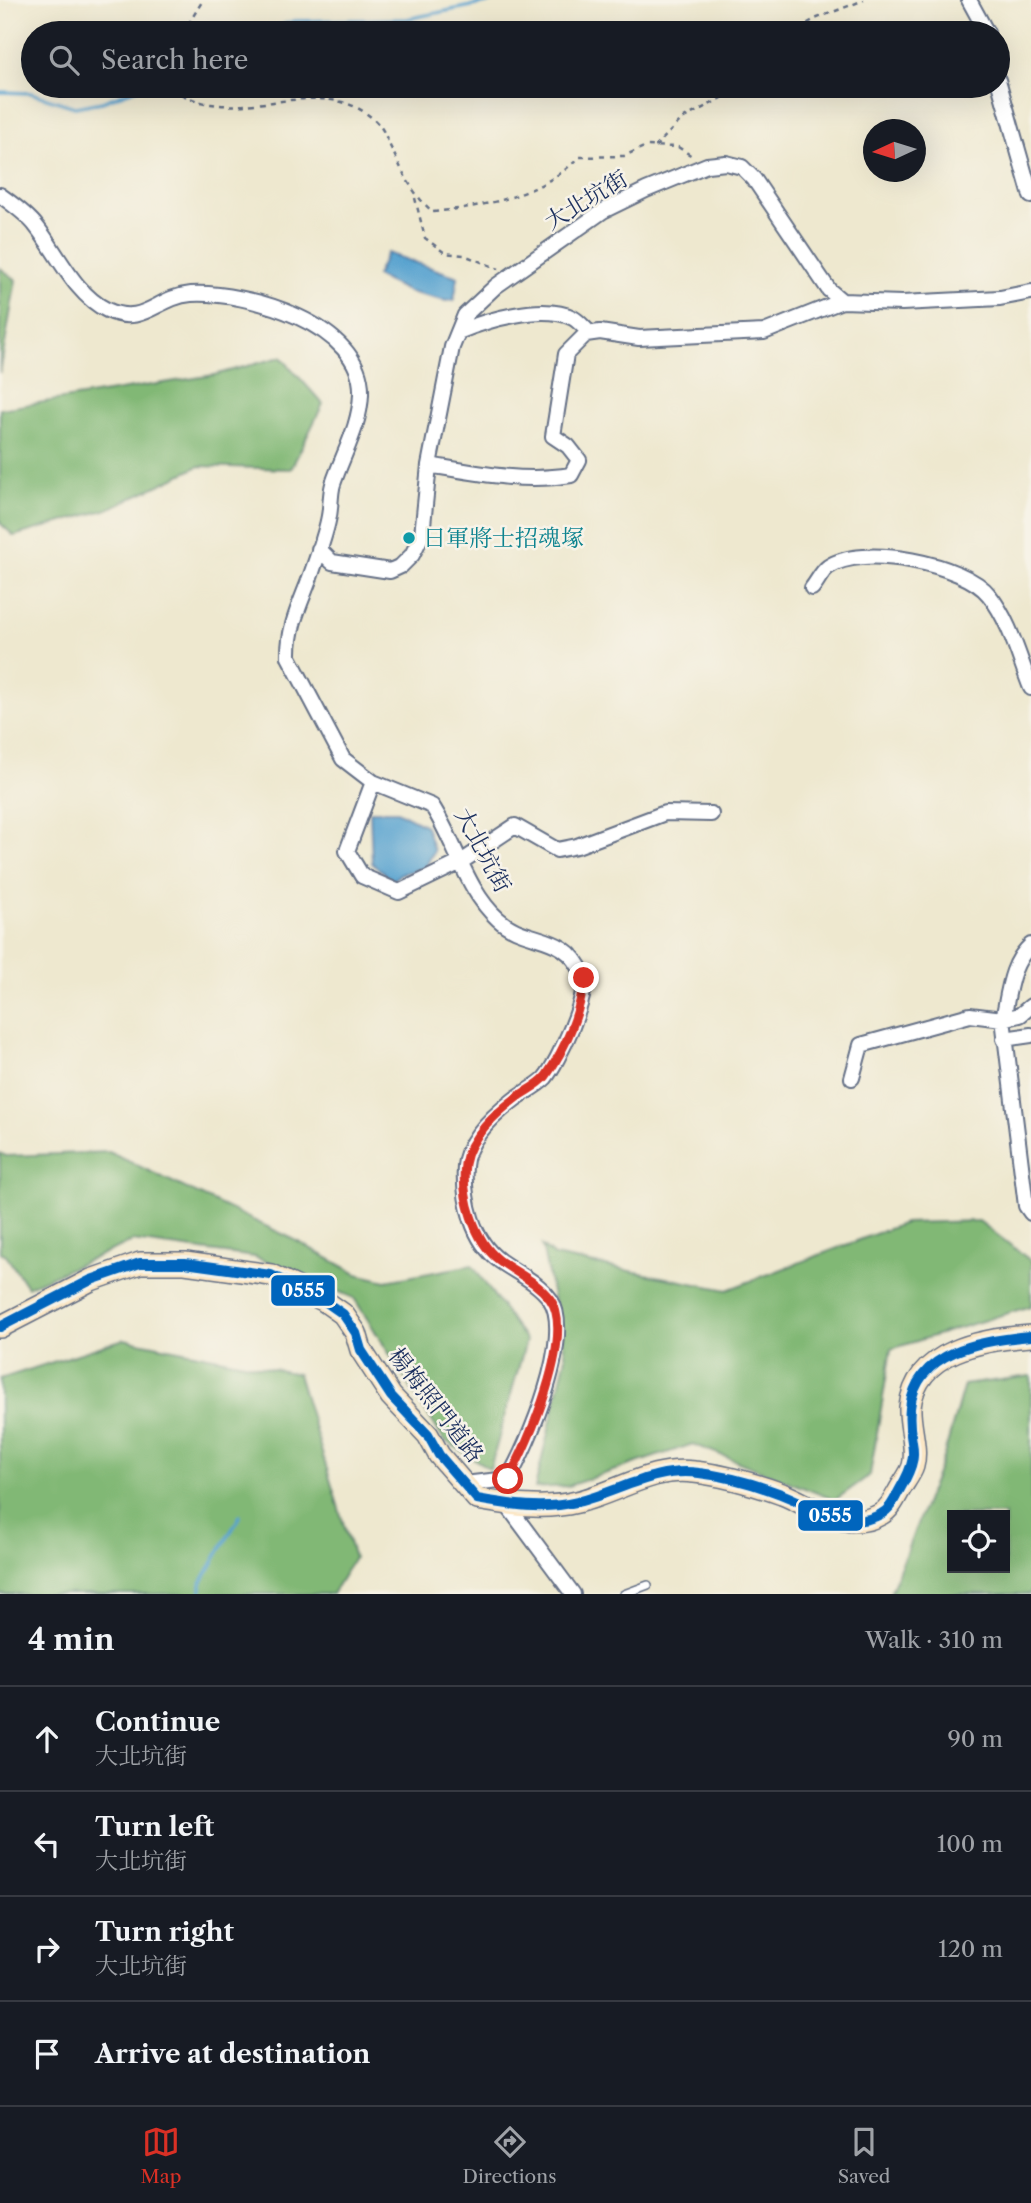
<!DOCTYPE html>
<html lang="en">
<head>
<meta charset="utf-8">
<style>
  :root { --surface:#171b24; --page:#20242c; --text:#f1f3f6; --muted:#9ea1a6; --line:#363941; --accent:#d93025 }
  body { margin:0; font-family:"Libre Caslon Text","Noto Serif TC",serif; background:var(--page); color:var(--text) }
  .controls { position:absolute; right:21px; bottom:21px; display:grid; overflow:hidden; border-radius:0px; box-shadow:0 7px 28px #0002 }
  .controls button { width:63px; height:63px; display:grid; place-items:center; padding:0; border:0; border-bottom:2px solid var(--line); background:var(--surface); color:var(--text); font:35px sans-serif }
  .compass { position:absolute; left:863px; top:119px; width:63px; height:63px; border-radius:50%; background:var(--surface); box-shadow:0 7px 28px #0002; rotate:266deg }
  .stop { position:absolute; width:21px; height:21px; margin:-16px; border:5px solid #d93025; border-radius:50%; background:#fff }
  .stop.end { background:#d93025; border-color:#fff; box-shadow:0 2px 7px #0008 }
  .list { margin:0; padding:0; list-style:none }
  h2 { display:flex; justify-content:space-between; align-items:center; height:91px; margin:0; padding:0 28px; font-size:30px }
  h2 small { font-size:23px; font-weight:400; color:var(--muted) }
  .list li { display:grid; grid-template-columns:46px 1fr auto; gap:21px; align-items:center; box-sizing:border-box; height:105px; padding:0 28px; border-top:2px solid var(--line) }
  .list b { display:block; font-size:26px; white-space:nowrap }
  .list p { margin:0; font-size:23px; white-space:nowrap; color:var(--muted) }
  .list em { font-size:23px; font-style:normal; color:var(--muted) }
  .icon { flex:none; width:38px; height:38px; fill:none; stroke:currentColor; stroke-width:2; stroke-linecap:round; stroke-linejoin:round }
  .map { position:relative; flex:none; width:1031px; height:1594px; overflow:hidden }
  .search { position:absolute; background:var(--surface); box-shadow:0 7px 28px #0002; left:21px; right:21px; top:21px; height:77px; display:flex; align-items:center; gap:18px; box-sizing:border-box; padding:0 24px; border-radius:38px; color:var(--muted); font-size:26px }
  .sheet { height:511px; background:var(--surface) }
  nav { display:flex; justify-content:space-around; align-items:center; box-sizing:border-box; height:98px; border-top:2px solid var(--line); background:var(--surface); font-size:19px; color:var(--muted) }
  nav a { display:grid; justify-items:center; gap:4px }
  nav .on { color:var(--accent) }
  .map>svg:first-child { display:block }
  .forest { fill:#81b874; stroke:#4e7469; stroke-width:2; fill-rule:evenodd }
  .water { fill:#57a2cf; stroke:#396896; stroke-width:2 }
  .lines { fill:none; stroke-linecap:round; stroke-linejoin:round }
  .stream { stroke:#57a2cf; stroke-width:3.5 }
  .lane-casing { stroke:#657086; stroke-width:10 }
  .street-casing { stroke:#657086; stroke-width:18 }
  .secondary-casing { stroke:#657086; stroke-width:24 }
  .path { stroke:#657086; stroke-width:2.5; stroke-dasharray:5 5; stroke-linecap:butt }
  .lane { stroke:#fff; stroke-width:7 }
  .street { stroke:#fff; stroke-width:14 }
  .secondary { stroke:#fbe6c4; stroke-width:21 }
  .bus-1-casing { stroke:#f7f3e8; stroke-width:16 }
  .bus-1 { stroke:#0065bd; stroke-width:10 }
  .route { stroke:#d93025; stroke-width:9 }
  .culture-dot { fill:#0f9aa8; stroke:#f7f3e8; stroke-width:2.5 }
  .labels { text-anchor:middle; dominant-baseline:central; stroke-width:5; stroke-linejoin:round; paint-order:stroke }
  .street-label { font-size:23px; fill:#1b2f5e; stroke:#f7f3e8 }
  .culture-label { font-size:23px; fill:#0d838f; stroke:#f7f3e8; text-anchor:start }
  .line-badge { stroke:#f7f3e8; stroke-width:2.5 }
  .badge-label { font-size:19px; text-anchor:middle; font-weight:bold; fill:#fff }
</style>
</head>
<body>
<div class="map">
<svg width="1031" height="1594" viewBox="0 0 1031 1594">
  <rect width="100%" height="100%" fill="#f7f3e8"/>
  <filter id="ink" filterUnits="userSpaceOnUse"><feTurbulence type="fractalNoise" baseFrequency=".0143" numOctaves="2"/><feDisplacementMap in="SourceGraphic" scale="14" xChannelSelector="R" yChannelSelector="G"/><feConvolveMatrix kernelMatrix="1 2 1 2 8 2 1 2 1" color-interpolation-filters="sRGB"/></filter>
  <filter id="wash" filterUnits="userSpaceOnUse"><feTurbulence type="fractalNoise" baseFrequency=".00686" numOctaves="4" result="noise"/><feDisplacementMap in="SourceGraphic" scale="28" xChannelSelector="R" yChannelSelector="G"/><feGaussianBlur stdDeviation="1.57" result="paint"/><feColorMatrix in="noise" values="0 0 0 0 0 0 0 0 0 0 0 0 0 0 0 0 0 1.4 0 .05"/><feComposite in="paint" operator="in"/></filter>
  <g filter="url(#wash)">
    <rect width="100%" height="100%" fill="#eee8cf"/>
    <path class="forest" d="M 0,268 L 16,280 L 0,373 Z
      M 281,357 L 323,404 L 291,469 L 199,466 L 108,509 L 14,536 L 0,523 L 0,409 L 214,375 Z
      M 109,1152 L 293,1239 L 357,1274 L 386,1281 L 472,1265 L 526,1341 L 490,1469 L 444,1440 L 354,1298 L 255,1257 L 133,1241 L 27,1287 L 5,1254 L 0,1252 L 0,1153 L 6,1156 Z
      M 979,1221 L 1031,1261 L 1031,1306 L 891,1349 L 870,1475 L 835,1500 L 693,1444 L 568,1486 L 535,1488 L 566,1357 L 542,1246 L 554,1256 L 727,1290 L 904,1223 Z
      M 124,1339 L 298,1374 L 354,1558 L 332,1594 L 0,1594 L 0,1379 Z
      M 1031,1376 L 1031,1594 L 890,1594 L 944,1455 L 964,1385 ZM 952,1515 L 1005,1515 L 1005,1568 L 952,1568 Z"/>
    <path class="water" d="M 387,253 L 458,277 L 454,300 L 446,301 L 409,292 L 376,276 Z
      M 370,811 L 397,811 L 426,826 L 434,851 L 425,868 L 400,874 L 393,881 L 372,863 Z"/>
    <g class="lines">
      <path class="stream" d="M 559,0 L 563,0
        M 257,33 L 295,21 L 407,19 L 501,0
        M 0,92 L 31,93 L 75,107 L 102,102 L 144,86
        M 201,1594 L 201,1583 L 240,1516"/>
    </g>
  </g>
  <g filter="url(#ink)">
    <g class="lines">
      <g class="lane-casing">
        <path id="lane" d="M 624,1594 L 648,1585"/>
      </g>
      <g class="street-casing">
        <path id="street" d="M 969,0 L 987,33
          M 998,80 L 1031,196
          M 0,195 C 12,204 27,214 36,226 C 57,252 75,295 107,310 C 144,327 156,297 191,294 C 246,291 364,324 361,394 C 360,426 343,454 333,484 C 330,494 331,506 329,516 C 326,534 318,554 312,572 C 302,601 288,625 289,657 L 343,759 L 373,782 L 432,806 C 456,843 466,890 498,919 C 526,945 566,931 583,975 C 590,995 558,1062 545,1078 C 537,1086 524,1092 515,1099 C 495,1114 467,1139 465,1166 C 463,1199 472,1241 500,1261 C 517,1273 538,1282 550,1299 C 575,1335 528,1445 508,1479 L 464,1484
          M 458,332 C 487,320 543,303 573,318 C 579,321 585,329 590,333
          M 429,465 C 476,473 523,483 571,475 L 579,460 L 568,446 L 553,436 L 566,354 L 586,334 L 600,332 L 639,338 L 764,332 L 842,301
          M 319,549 L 332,562 L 390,571 L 401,566 L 412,555 L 422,535 L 429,465 L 452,347 L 465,315 L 496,286 L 603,211 L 646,190 L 707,165 L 726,163 L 742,167 L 754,179 L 829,290 L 842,301 L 902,303 L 1000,298 L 1031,292
          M 812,588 C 817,582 822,571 828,567 C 861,543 965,564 989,595 C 1010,621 1019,658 1031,688
          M 373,782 L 347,851 L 362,876 L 399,892 L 461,862 L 515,826 L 557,850 L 577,846 L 665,813 L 711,814
          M 1031,945 C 1010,964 1009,992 1003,1019 L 1020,1015 L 1031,1006
          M 1004,1039 L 1031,1035
          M 852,1078 L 861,1045 L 970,1015 L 1003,1019 L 1026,1206 L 1031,1213
          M 507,1505 L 573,1594"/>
      </g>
      <g class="secondary-casing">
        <path id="secondary" d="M 0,1327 L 91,1280 L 140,1263 L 185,1263 L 271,1275 L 323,1300 L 343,1314 L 356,1333 L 361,1350 L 391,1396 L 428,1435 L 439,1455 L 477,1499 C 510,1505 544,1510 577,1502 C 617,1493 652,1466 694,1472 C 723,1475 754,1484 782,1494 C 813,1506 847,1534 881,1514 C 890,1509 895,1498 900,1489 C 904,1482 911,1473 913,1466 C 918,1448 909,1426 910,1407 C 916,1350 984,1339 1031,1336"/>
      </g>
      <path class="path" d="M 183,33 L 203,0
        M 790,33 L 815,19 L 864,0
        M 178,86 L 180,94 C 190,98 201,103 211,104 C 267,113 336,75 380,126 C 385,132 388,143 392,150 C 404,174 412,194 433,212 C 488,206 539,196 580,157 L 624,156 L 646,146 L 678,147 L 692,156
        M 655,147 L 682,119 L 745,86
        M 415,198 L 425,238 L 445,253 L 464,255 L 499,269"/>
      <use href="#lane" class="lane"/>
      <use href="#street" class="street"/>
      <use href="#secondary" class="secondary"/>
      <g class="bus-1-casing">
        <path id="bus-1" d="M 0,1327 L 91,1280 L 140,1263 L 185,1263 L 271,1275 L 323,1300 L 343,1314 L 356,1333 L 361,1350 L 391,1396 L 428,1435 L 439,1455 L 477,1499 C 510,1505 544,1510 577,1502 C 619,1492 654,1467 699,1473 C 727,1476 755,1484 781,1494 C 813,1506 847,1533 881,1514 C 891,1509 895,1498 900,1489 C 925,1446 906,1448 910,1408 C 916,1350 984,1340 1031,1336"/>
      </g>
      <use href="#bus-1" class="bus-1"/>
    </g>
  </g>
  <g class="lines" filter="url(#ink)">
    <path class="route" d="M 508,1479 C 528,1445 576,1334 550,1299 C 536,1281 516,1273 499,1260 C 474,1241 461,1195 465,1164 C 469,1138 496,1113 516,1098 C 525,1091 539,1085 546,1076 C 566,1048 581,1011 584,978"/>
  </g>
  <circle class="culture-dot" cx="409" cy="538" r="7"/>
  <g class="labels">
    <g class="street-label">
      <text transform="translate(586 200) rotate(-31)">大北坑街</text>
      <text transform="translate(483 850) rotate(62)">大北坑街</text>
      <text transform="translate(436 1405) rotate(52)">楊梅照門道路</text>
    </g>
    <g class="culture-label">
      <text x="423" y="538">日軍將士招魂塚</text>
    </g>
  </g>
  <g class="line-badge">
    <rect x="270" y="1274" width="66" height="33" rx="7" fill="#0065bd"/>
    <rect x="797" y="1499" width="67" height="33" rx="7" fill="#0065bd"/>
  </g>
  <g class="badge-label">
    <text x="303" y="1297">0555</text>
    <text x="830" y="1522">0555</text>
  </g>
</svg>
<div class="controls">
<button><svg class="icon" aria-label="locate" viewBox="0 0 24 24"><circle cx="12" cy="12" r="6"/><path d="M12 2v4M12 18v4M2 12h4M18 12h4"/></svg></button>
</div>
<svg class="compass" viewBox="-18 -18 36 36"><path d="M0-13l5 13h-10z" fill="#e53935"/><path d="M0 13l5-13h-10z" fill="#9ea1a6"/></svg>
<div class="stop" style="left:508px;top:1479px"></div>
<div class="stop end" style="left:584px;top:978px"></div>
<div class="search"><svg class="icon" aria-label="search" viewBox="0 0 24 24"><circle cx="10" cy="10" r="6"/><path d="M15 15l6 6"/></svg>Search here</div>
</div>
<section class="sheet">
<h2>4 min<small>Walk · 310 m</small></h2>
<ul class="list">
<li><svg class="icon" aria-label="ahead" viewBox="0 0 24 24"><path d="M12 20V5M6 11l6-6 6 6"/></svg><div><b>Continue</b><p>大北坑街</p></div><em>90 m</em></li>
<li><svg class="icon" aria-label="left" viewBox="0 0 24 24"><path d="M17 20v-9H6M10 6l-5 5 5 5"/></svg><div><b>Turn left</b><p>大北坑街</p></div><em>100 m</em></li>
<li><svg class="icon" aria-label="right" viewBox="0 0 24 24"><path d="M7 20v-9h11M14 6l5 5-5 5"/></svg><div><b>Turn right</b><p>大北坑街</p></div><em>120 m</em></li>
<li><svg class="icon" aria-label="arrive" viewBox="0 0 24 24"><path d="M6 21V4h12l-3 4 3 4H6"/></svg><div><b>Arrive at destination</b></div></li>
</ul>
</section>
<nav>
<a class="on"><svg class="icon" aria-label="map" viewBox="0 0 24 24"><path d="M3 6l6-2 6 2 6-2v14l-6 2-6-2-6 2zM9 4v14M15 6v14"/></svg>Map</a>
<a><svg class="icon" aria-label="directions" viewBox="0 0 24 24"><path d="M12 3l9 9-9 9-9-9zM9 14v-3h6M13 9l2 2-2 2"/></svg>Directions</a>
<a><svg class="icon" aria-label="saved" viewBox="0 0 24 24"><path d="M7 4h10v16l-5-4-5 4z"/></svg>Saved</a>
</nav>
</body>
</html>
